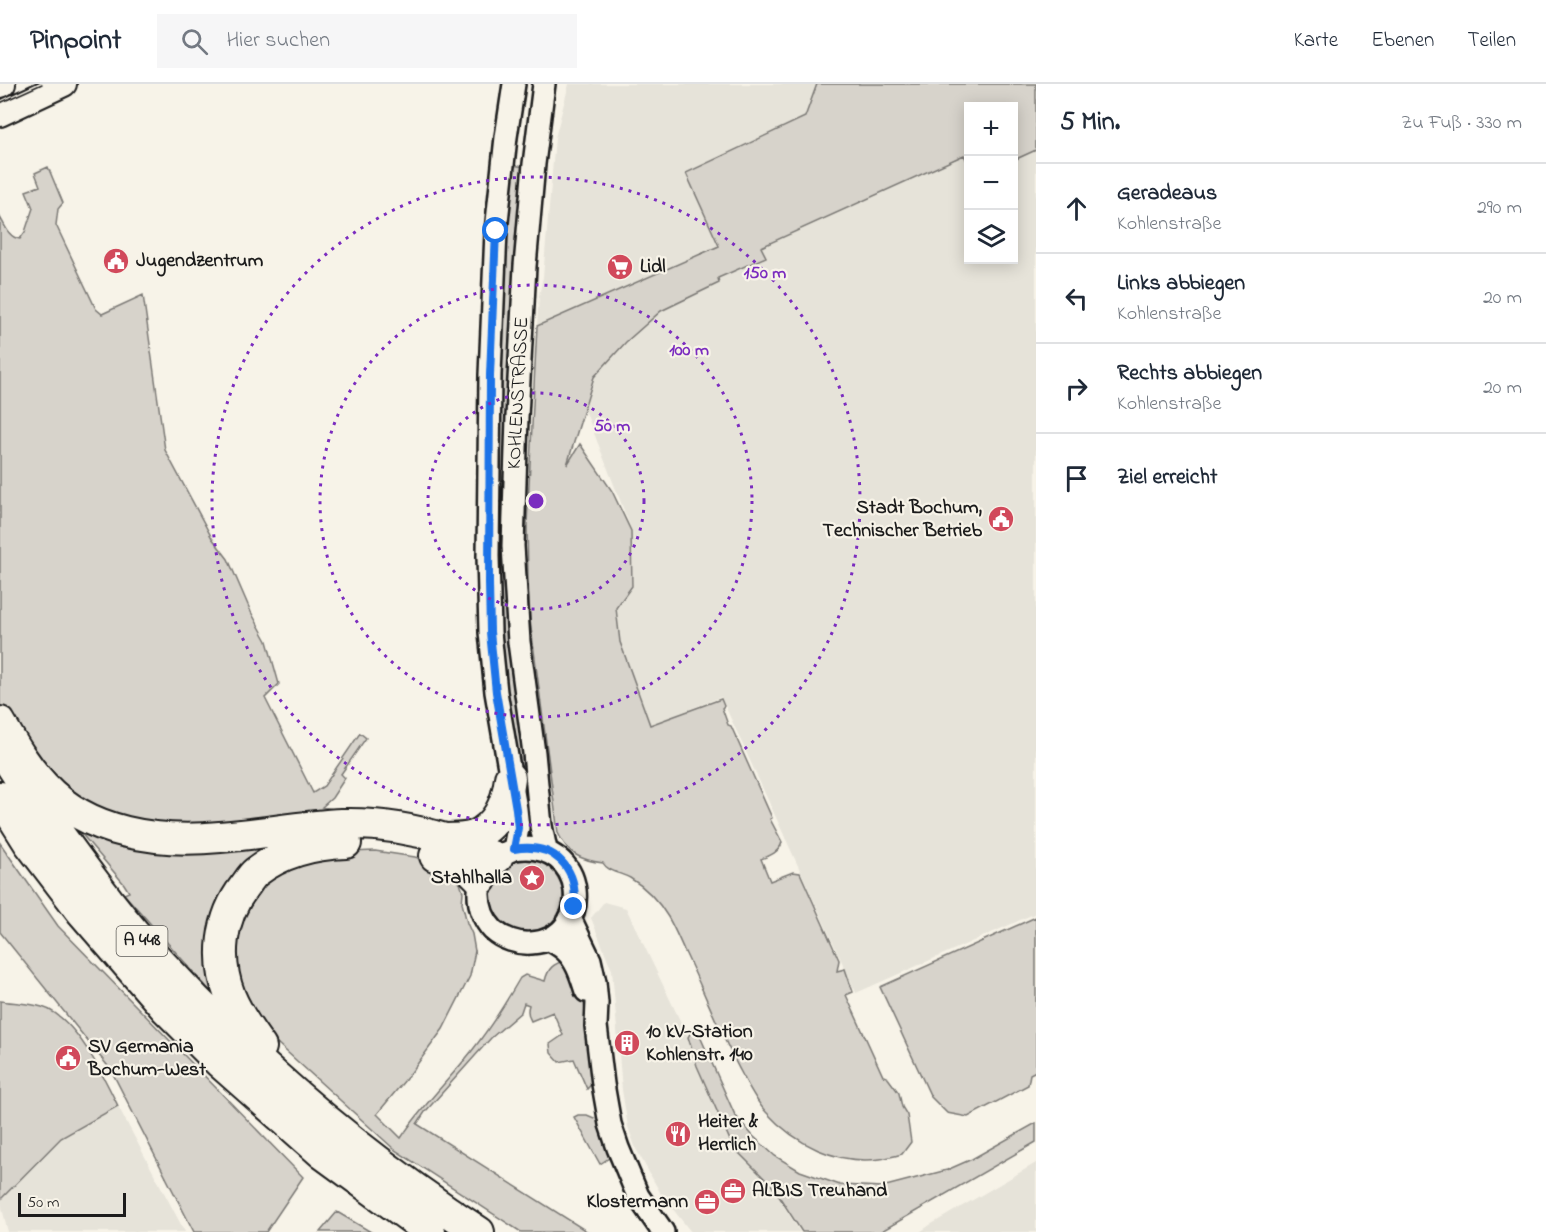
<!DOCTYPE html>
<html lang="de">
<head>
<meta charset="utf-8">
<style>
  :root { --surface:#fff; --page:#f6f6f7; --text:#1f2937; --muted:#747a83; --line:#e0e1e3 }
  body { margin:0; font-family:"Indie Flower",sans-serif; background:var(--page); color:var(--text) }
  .controls { position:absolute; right:18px; top:18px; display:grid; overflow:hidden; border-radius:0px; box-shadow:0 3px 15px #0003 }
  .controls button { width:54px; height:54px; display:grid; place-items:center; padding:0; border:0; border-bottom:2px solid var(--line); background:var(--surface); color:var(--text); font:30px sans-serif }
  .scale { position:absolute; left:18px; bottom:15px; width:108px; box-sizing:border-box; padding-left:6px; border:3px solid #1c1c1c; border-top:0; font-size:16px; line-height:21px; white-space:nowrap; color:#1c1c1c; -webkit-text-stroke:4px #f7f3e8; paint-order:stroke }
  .stop { position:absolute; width:18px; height:18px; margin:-14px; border:4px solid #1a73e8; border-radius:50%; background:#fff }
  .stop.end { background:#1a73e8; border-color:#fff; box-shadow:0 2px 6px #0008 }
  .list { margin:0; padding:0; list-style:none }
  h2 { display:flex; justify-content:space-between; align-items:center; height:78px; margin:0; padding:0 24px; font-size:26px }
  h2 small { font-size:20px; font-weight:400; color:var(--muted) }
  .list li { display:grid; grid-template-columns:39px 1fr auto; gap:18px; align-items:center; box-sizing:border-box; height:90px; padding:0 24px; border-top:2px solid var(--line) }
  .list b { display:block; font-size:22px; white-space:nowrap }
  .list p { margin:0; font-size:20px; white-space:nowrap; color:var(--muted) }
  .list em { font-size:20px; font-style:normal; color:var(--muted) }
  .icon { flex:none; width:33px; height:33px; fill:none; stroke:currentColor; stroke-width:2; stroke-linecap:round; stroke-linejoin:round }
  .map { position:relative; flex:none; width:1036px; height:1148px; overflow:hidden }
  header { display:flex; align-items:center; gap:36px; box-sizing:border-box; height:84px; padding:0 30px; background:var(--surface); border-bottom:2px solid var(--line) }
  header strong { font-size:28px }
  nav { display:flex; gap:33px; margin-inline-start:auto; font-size:21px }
  .search { width:420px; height:54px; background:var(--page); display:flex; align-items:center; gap:15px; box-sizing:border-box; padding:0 21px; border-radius:0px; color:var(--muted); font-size:22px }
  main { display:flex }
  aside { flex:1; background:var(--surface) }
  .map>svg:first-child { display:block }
  .built { fill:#e6e3d9 }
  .green { fill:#d7d3cb; stroke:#7a7874; stroke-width:1.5 }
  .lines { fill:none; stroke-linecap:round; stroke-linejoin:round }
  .tertiary-casing { stroke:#1c1c1c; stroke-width:26 }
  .secondary-casing { stroke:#1c1c1c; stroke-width:28 }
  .motorway-casing { stroke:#1c1c1c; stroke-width:34 }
  .tertiary { stroke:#f7f3e8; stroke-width:21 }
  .secondary { stroke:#f7f3e8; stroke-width:24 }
  .motorway { stroke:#f7f3e8; stroke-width:30 }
  .tram { stroke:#1c1c1c; stroke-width:1.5 }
  .route { stroke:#1a73e8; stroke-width:8 }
  .ring { fill:none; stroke:#7b2cbf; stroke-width:3; stroke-dasharray:3 6 }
  .labels { text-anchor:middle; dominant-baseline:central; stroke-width:4.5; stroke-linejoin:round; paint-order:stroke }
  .shield { fill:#f7f3e8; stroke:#5e5c59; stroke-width:1.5 }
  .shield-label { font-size:18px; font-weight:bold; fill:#1c1c1c }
  .poi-label { font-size:20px; font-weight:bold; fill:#1c1c1c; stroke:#f7f3e8; text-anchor:start }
  .street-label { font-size:20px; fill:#1c1c1c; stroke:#f7f3e8 }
  .centre { fill:#7b2cbf; stroke:#f7f3e8; stroke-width:3 }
  .ring-label { font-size:18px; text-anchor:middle; font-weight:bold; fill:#7b2cbf; stroke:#f7f3e8; stroke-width:4.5; stroke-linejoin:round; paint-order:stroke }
</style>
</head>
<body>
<header>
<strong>Pinpoint</strong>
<div class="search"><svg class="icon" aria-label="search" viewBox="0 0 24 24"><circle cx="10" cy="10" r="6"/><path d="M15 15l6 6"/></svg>Hier suchen</div>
<nav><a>Karte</a><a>Ebenen</a><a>Teilen</a></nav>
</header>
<main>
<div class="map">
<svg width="1036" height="1148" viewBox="0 0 1036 1148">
  <rect width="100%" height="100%" fill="#f7f3e8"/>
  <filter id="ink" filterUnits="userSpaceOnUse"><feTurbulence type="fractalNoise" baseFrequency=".0167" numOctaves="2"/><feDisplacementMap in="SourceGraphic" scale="12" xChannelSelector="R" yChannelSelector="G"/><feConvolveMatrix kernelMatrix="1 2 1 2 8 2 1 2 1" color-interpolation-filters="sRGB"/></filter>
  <g filter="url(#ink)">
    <path class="built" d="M 569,0 L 817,0 L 805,33 L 686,89 L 719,162 L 595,218 L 537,242 L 539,212 L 543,193 L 555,54 Z
      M 1036,66 L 1036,829 L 856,909 L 721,613 L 650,641 L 620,558 L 617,525 L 633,501 L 632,447 L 585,326 L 594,293 L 626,258 L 661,227 L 699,209 L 719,198 L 717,195 L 766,173 L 761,163 L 965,71 L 969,79 L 969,176 L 1014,176 L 1014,76 Z
      M 604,818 L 626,824 L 687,951 L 696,982 L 733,1064 L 772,1103 L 800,1148 L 691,1148 L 661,1110 L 636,1065 L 628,1043 L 622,1006 L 612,886 L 591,834 Z
      M 118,1022 L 185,1148 L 8,1148 L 0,1116 L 61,1054 Z
      M 1036,1079 L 1036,1148 L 920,1148 L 930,1141 Z"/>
    <path class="green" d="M 817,0 L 1036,0 L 1036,66 L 1014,76 L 1014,22 L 969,22 L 968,79 L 964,71 L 761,163 L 766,173 L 718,194 L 719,199 L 661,227 L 626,258 L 594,293 L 567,381 L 580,360 L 612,407 L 631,447 L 632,502 L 616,524 L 620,558 L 650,641 L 721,615 L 724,622 L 722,624 L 728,641 L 731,642 L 772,734 L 770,735 L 782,758 C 780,768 769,772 761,775 L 770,797 L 793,788 L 800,789 L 839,876 L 837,887 L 845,885 L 853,908 L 846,911 L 883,992 L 887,993 L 899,1009 L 902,1023 L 907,1031 L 911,1058 L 902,1070 C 895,1072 887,1074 880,1075 C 837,1081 795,1060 766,1028 C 756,1017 749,1003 742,990 C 720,950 704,907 684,866 C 679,855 674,843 668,833 C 659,818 645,803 630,794 C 621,789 608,788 603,779 C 580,776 568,770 558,749 L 530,536 L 528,496 L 527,440 L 537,242 L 719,162 L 686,89 L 805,33 Z
      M 510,81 L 527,83 L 512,297 L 533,738 L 525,739 L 512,639 L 497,549 L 496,330 Z
      M 48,83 L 63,119 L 58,125 L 56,141 L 96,225 L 102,230 L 143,211 L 165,366 L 212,454 L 228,475 L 251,528 L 267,557 L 279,600 L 265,614 L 313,709 L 324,702 L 360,649 L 366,654 L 341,690 L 345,694 L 332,714 L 322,723 L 383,734 L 200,747 L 134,742 L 66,709 L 0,627 L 0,133 C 5,142 9,154 20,155 L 25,148 L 33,124 L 26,107 L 40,102 L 35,89 Z
      M 75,742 L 302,751 L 250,778 L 217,907 L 213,910 L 124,810 L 129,808 L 124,800 Z
      M 0,759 L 58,842 L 303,1093 L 266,1148 L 194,1148 L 111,986 L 0,848 Z
      M 375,767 L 415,773 L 456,787 L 463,808 L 462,819 L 467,839 L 472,850 L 475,867 L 470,892 L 443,945 L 410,990 L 377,1030 L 401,1054 C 421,1023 448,997 471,968 C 490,944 505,920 520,894 L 525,891 L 545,897 C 548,884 553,880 566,876 L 576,894 L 584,919 L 595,996 L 587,1005 L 574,975 L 559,978 L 551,969 L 550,960 L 563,951 L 553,928 L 531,937 C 528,932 527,927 529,921 L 524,919 L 521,928 L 491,954 L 425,1028 L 417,1040 L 588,1148 L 521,1148 L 395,1066 L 276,958 L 246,914 L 235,878 L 233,859 L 249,810 L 263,794 L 325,769 Z
      M491 812a36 36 0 1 1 72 0a36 36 0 1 1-72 0Z
      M 1036,833 L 1036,987 L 1030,990 L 1028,1001 L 968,1033 L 947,1029 L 931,1013 L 880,903 Z
      M 0,917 C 14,919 29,919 42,923 C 75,932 104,993 118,1022 L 61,1054 L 0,1116 Z
      M 695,941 L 735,1031 L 753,1052 L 775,1072 L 800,1087 L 840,1101 L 882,1103 L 947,1086 L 972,1075 L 1036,1039 L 1036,1058 L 880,1148 L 802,1148 L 773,1103 L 733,1063 L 697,982 L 688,953 Z
      M 578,1031 L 587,1031 L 599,1036 L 603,1046 L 601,1048 L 609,1074 L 600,1080 L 574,1033 Z
      M 337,1128 L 371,1148 L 320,1148 Z"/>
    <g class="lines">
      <g class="tertiary-casing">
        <path id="tertiary" d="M 514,0 L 506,53 L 496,147 L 490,291 L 488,472 L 490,548 L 496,608 L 516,725 L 518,744 L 514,765 C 509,767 503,770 498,773 C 473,789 474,826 493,846 C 503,855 518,860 531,859 C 596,855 589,753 514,765
          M 544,0 L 534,80 L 525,182 L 517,333 L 513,462 L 519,558 L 534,669 L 541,742 L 546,766
          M 570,834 L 590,876 L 595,898 L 597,919 L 596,942 L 603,1000 L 610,1040 L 618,1064 L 638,1112 L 663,1148
          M 548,855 C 554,858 561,862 565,866 C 577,877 581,892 586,907"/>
      </g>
      <g class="secondary-casing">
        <path id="secondary" d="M 0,1 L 3,0
          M 0,30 L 64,0"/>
      </g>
      <g class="motorway-casing">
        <path id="motorway" d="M 0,638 C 13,661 26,683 44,702 C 88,750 159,759 220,753 C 261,750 301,742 342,740 C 376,739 413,745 445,755 C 463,761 479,768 497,774
          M 0,663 C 19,695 41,726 64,757 C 94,798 125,840 160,878 C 255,981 362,1072 479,1148
          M 0,713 L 29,759 L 81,827 L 166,925 L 219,978 L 323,1070 L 430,1148
          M 445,755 C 454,755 465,755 474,752 C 498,742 507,718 510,694
          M 435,772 L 469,784 L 481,796
          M 261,963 C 250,948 237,930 230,912 C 216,876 220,834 244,803 C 248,798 251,792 256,788 C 282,768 314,760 346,759"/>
      </g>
      <use href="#tertiary" class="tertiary"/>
      <use href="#secondary" class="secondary"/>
      <use href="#motorway" class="motorway"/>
      <path class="tram" d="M 0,19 L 42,0"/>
    </g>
  </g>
  <g class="lines" filter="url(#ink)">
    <path class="route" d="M 496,147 L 490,291 L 489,499 L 490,548 L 496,608 L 516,725 L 518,744 L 514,765 C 554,758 579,784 574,823"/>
  </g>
  <g class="ring">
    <circle cx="536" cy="417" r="108"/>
    <circle cx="536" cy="417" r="216"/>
    <circle cx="536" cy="417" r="324"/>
  </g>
  <defs>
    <g id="civic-disc" transform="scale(1.35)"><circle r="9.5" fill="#d1495b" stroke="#f7f3e8"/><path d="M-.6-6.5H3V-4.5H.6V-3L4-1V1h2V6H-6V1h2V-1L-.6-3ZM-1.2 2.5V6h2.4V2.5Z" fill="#fff"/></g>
    <g id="supermarket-disc" transform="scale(1.35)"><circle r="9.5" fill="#d1495b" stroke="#f7f3e8"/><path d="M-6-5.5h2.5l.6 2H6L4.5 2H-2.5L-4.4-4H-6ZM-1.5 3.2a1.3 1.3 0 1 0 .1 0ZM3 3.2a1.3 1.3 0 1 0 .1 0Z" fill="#fff"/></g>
    <g id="sight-disc" transform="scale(1.35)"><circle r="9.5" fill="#d1495b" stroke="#f7f3e8"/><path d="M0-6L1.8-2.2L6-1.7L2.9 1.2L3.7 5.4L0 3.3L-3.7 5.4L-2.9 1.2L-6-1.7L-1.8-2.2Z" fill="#fff"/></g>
    <g id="building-disc" transform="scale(1.35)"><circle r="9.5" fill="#d1495b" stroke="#f7f3e8"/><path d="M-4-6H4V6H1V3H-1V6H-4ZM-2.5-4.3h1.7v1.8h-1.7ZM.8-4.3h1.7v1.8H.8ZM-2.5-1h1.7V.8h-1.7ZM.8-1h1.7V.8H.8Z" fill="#fff"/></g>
    <g id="restaurant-disc" transform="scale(1.35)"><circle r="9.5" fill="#d1495b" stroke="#f7f3e8"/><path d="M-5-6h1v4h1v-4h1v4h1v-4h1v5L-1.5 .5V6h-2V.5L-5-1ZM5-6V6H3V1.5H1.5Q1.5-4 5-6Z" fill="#fff"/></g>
    <g id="office-disc" transform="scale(1.35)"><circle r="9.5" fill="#d1495b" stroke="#f7f3e8"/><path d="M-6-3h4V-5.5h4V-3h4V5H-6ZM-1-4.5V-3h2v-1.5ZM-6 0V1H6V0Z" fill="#fff"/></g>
  </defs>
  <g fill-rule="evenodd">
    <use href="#civic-disc" x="116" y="177"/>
    <use href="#supermarket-disc" x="620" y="183"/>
    <use href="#civic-disc" x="1001" y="435"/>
    <use href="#sight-disc" x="532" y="794"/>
    <use href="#building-disc" x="627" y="959"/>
    <use href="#civic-disc" x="68" y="974"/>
    <use href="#restaurant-disc" x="678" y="1050"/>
    <use href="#office-disc" x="733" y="1107"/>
    <use href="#office-disc" x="707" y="1118"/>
  </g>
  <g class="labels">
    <rect class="shield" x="116.5" y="842" width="51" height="30" rx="4.5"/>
    <g class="shield-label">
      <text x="142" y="857">A 448</text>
    </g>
    <g class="poi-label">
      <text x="136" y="177">Jugendzentrum</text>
      <text x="640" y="183">Lidl</text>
      <text x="982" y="424" text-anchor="end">Stadt Bochum,<tspan x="982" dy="23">Technischer Betrieb</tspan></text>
      <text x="512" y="794" text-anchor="end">Stahlhalla</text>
      <text x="646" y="948">10 kV-Station<tspan x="646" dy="23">Kohlenstr. 140</tspan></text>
      <text x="88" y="963">SV Germania<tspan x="88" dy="23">Bochum-West</tspan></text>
      <text x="698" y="1038">Heiter &amp;<tspan x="698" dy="23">Herrlich</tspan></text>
      <text x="752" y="1107">ALBIS Treuhand</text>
      <text x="688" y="1118" text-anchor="end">Klostermann</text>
    </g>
    <g class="street-label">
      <text transform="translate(519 309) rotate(-87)">KOHLENSTRASSE</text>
    </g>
  </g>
  <circle cx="536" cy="417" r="9" class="centre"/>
  <g class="ring-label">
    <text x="765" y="194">150 m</text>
    <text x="689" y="271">100 m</text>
    <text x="612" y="347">50 m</text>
  </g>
</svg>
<div class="controls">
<button>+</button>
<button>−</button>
<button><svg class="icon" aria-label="layers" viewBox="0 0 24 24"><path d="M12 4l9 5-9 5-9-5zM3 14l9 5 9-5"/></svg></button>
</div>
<div class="scale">50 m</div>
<div class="stop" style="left:496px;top:147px"></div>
<div class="stop end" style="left:574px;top:823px"></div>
</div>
<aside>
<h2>5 Min.<small>Zu Fuß · 330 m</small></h2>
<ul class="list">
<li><svg class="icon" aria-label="ahead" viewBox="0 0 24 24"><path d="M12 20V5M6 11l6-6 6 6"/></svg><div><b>Geradeaus</b><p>Kohlenstraße</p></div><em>290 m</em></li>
<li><svg class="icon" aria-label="left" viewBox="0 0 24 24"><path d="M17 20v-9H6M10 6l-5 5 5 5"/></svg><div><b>Links abbiegen</b><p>Kohlenstraße</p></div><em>20 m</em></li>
<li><svg class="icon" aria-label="right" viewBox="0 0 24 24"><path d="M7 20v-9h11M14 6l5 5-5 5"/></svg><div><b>Rechts abbiegen</b><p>Kohlenstraße</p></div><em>20 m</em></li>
<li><svg class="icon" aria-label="arrive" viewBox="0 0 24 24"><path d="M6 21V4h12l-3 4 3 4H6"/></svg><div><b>Ziel erreicht</b></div></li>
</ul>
</aside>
</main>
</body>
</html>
